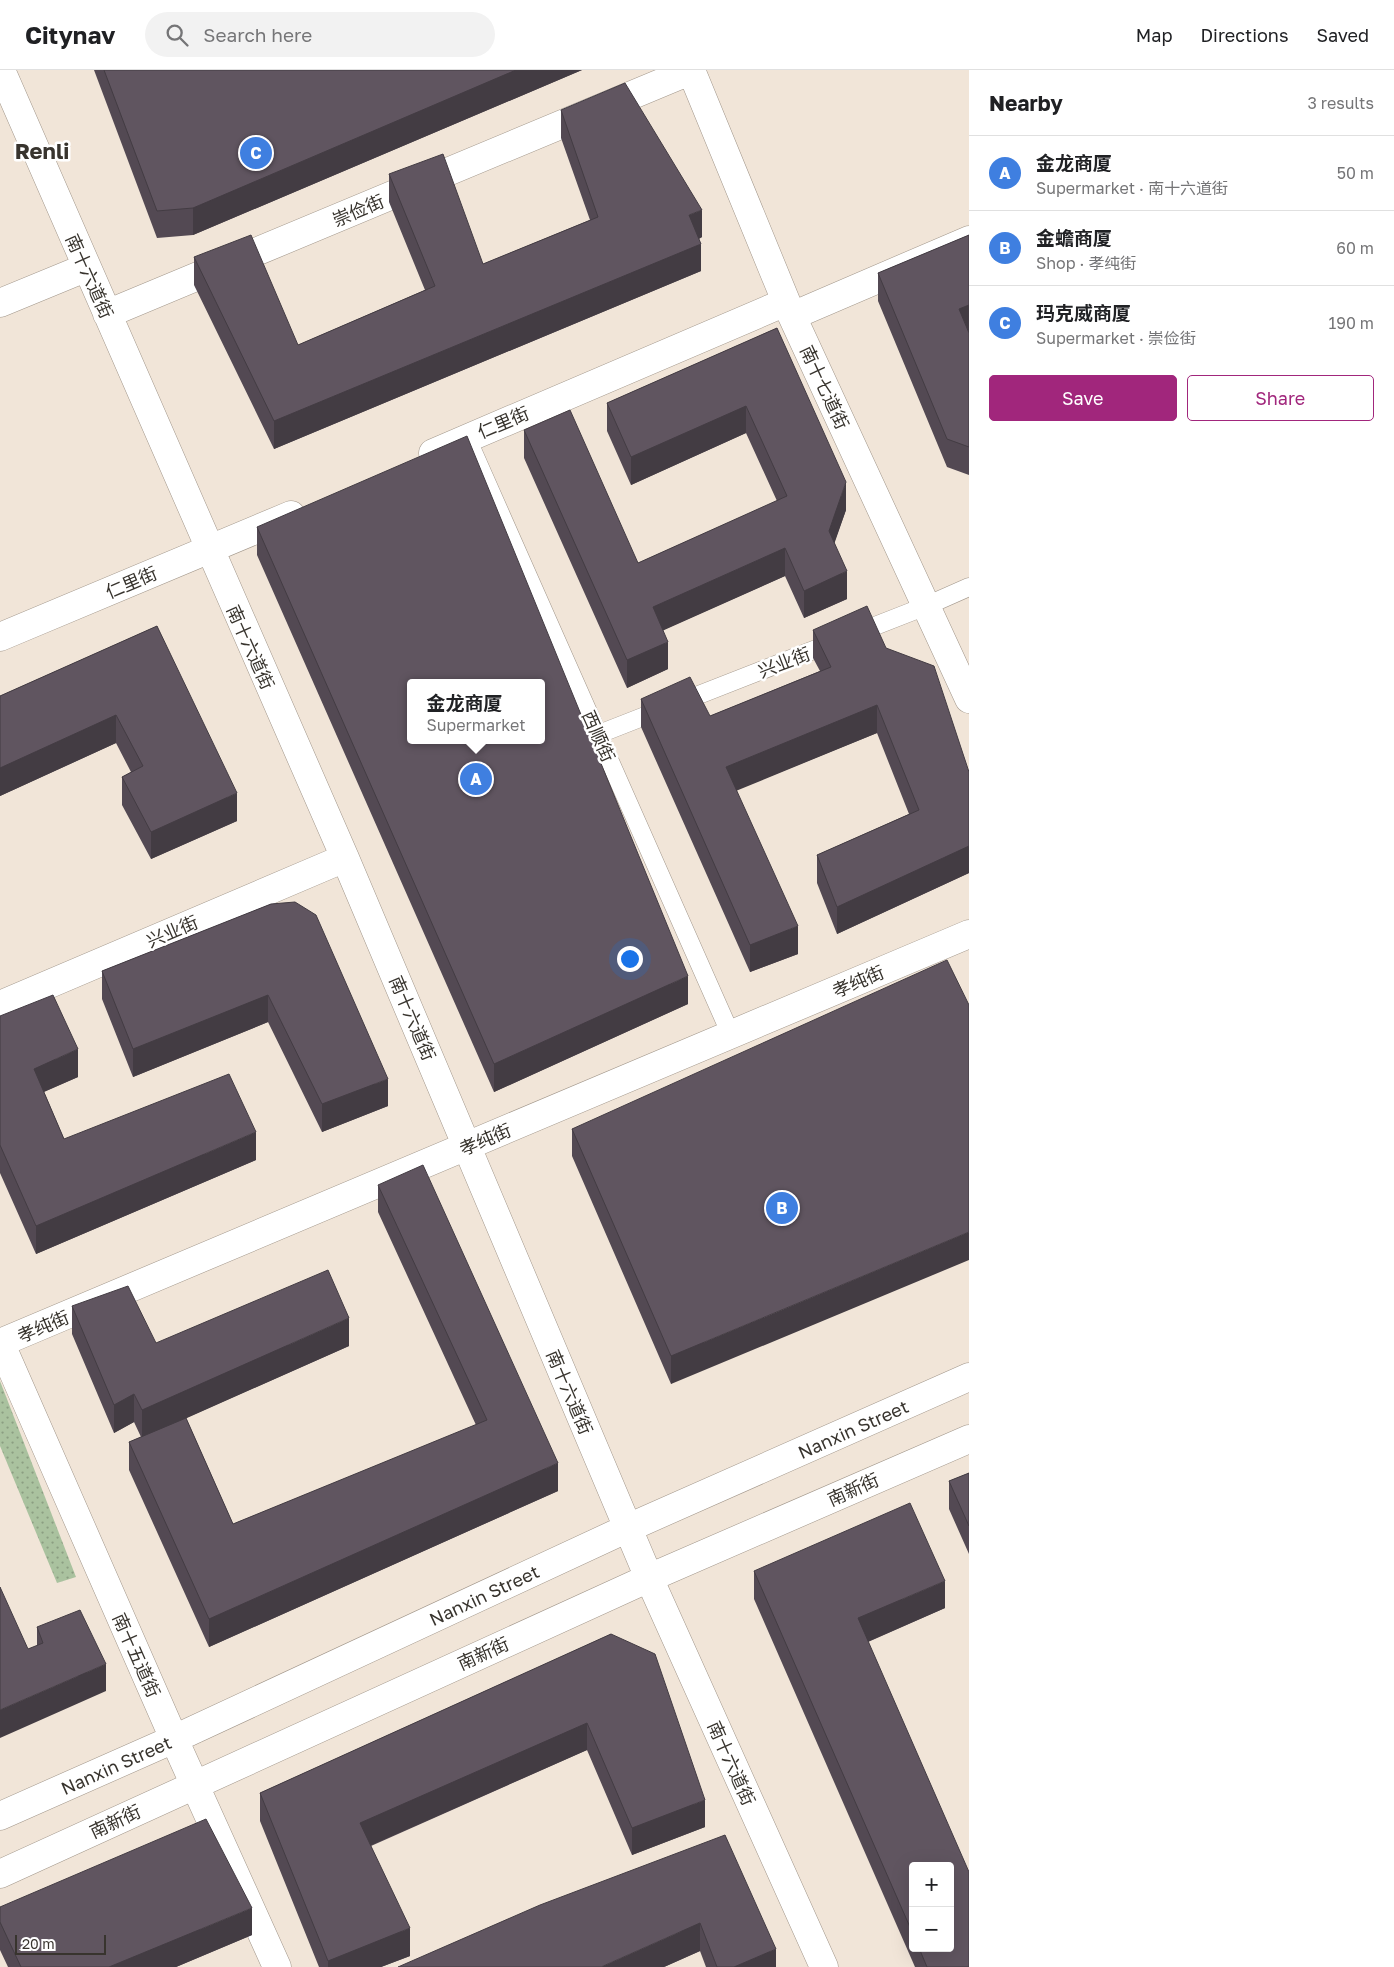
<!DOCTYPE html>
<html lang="en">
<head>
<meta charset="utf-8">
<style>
  :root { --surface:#fff; --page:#f2f2f2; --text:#202124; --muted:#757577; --line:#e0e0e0; --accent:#a1267c }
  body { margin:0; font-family:"Golos Text","Noto Sans SC",sans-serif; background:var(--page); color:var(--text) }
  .controls { position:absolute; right:15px; bottom:15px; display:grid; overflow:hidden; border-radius:5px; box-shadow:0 5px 20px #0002 }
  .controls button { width:45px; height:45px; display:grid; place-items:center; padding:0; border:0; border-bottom:1px solid var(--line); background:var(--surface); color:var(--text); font:25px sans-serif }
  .scale { position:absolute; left:15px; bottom:12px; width:91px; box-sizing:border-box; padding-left:5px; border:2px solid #38342e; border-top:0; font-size:14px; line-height:18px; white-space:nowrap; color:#38342e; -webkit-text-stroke:4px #fff; paint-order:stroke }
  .you { position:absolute; left:629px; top:888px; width:18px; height:18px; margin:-12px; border:4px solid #fff; border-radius:50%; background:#1a73e8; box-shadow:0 0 0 8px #1a73e833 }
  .badge { display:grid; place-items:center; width:32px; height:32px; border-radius:50%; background:var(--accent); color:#fff; font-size:16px; font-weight:700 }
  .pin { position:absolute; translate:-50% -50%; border:2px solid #fff; box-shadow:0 1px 5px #0006 }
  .popup { position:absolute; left:407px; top:609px; width:138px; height:65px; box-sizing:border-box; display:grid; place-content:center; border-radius:5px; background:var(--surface); filter:drop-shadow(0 1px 4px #0005); font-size:16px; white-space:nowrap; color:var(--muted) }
  .popup b { font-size:19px; color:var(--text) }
  .popup::after { content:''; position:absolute; left:50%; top:100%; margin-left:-10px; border:10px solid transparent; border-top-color:var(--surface) }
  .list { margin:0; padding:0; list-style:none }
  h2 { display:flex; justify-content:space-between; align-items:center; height:65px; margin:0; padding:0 20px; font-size:21px }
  h2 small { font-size:16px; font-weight:400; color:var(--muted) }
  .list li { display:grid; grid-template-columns:32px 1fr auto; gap:15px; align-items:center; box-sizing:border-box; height:75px; padding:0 20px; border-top:1px solid var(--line) }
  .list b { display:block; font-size:19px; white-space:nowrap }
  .list p { margin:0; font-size:16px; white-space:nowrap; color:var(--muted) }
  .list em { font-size:16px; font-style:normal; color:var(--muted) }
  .actions { display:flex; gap:10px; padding:15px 20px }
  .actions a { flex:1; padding:11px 0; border:1px solid var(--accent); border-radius:5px; text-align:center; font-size:18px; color:var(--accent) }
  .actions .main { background:var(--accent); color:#fff }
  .icon { flex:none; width:28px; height:28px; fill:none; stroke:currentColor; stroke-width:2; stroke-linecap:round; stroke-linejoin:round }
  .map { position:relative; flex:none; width:969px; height:1897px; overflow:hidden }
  header { display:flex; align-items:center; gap:30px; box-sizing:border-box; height:70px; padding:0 25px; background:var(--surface); border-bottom:1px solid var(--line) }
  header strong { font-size:24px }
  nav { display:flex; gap:28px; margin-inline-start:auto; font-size:18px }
  .search { width:350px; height:45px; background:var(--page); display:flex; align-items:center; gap:12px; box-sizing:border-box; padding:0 18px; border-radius:28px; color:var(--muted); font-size:19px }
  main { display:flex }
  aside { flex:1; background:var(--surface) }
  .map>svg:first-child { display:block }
  .park { fill:url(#park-dots) }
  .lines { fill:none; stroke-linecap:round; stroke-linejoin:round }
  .lane-casing { stroke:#a1968a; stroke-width:19 }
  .secondary-casing { stroke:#a1968a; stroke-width:29 }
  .lane { stroke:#fff; stroke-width:18 }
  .secondary { stroke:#fff; stroke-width:28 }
  .wall { fill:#534953; fill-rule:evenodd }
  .shaded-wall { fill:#433c43 }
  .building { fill:#605560; stroke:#433c43; fill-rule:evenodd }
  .labels { text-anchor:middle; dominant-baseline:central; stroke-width:5; stroke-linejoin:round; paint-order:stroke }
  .street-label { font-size:18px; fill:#38342e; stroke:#fff }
  .district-label { font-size:22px; font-weight:bold; fill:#38342e; stroke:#fff }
</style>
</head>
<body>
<header>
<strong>Citynav</strong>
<div class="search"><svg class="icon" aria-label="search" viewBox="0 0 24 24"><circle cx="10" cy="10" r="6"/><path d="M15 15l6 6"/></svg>Search here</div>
<nav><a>Map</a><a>Directions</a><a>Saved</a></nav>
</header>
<main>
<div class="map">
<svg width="969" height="1897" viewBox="0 0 969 1897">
  <defs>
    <pattern id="park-dots" width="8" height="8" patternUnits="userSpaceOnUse" patternTransform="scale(1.25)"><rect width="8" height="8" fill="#aac29f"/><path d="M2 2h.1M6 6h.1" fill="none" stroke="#8b9e82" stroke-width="1.8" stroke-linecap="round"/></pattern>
  </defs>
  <rect width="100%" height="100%" fill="#f1e5d8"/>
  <path class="park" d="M 0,1311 L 76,1507 L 57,1513 L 0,1376 Z"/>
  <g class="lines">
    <g class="lane-casing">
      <path id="lane" d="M 470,375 L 731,965
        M 599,664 L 926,536 L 969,517"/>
    </g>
    <g class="secondary-casing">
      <path id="secondary" d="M 1,0 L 345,788 L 649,1508 L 824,1897
        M 691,0 L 792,246 L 969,629
        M 0,233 L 85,198
        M 107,244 L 692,0
        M 792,246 L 969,170
        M 433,383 L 786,232
        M 0,567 L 291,445
        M 0,935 L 345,788
        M 0,1272 L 174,1669 L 277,1897
        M 0,1273 L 969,864
        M 0,1746 L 174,1669 L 628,1458 L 969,1307
        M 0,1804 L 649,1508 L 969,1369"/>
    </g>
    <use href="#lane" class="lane"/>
    <use href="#secondary" class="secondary"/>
  </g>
  <path class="wall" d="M 94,0 L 582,0 L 193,165 L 157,168 Z
    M 561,40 L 702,167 L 699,169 L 701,201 L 274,379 L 194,215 L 194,187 L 298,275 L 425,220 L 389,132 L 389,104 L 483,194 L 590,150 L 561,68 Z
    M 969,165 L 969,405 L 947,397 L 878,231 L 878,203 Z
    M 777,258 L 846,440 L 834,473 L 847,529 L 804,548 L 785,506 L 663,560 L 668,599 L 627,618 L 524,388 L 524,360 L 638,493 L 777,431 L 746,363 L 631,415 L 607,361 L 607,333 Z
    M 257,457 L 688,934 L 494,1022 L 257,485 Z
    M 157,556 L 237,751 L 151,789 L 122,735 L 122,707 L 131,702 L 116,673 L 0,726 L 0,626 Z
    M 813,560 L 886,578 L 969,702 L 969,803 L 837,864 L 817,813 L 817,785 L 909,744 L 877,663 L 736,720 L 798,884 L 750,902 L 641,657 L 641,629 L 710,646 L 820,601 L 813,588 Z
    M 271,834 L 388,1036 L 322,1062 L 268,952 L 133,1007 L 102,929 L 102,901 Z
    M 969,935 L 671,1314 L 572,1086 L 572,1059 Z
    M 0,946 L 78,1007 L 44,1022 L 64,1069 L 256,1090 L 36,1184 L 0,1103 Z
    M 378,1115 L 558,1421 L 209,1577 L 129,1400 L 129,1372 L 141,1367 L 134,1352 L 114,1363 L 72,1264 L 72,1236 L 156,1273 L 349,1276 L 186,1348 L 233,1454 L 476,1355 L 378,1142 Z
    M 969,1403 L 969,1484 L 949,1439 L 949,1411 Z
    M 754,1501 L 945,1538 L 868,1572 L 969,1897 L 915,1897 L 754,1529 ZM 913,1796 L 950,1878 L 913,1878 Z
    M 37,1557 L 106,1621 L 28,1579 L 37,1576 Z
    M 611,1564 L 705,1757 L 632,1785 L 587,1680 L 371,1776 L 410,1886 L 381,1897 L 319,1897 L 260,1751 L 260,1723 Z
    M 725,1765 L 776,1897 L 706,1897 L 700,1881 L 664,1897 Z
    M 0,1837 L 252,1865 L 176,1897 L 8,1897 L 0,1880 Z"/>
  <path class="shaded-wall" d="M 516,0 L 582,0 L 193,165 L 193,138 Z
    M 702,140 L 702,167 L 689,173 L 689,145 Z
    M 701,174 L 701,201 L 274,379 L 274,351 Z
    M 969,235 L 969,262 L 959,239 Z
    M 746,336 L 746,363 L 631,415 L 631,387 Z
    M 846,412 L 846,440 L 829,489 L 829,461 Z
    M 785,478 L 785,506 L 653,565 L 653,537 Z
    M 847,501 L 847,529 L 804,548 L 804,521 Z
    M 668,572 L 668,599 L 627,618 L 627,590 Z
    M 877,635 L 877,663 L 726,725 L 726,697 Z
    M 116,645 L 116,673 L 0,726 L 0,698 Z
    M 237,723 L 237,751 L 151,789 L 151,762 Z
    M 969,776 L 969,803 L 837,864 L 837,837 Z
    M 798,856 L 798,884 L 750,902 L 750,875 Z
    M 688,906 L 688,934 L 494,1022 L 494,994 Z
    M 268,925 L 268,952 L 133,1007 L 133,979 Z
    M 78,979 L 78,1007 L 34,1026 L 34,999 Z
    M 388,1009 L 388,1036 L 322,1062 L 322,1034 Z
    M 256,1062 L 256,1090 L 36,1184 L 36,1156 Z
    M 969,1162 L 969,1190 L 671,1314 L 671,1286 Z
    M 349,1248 L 349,1276 L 142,1368 L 142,1340 Z
    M 134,1324 L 134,1352 L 114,1363 L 114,1335 Z
    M 558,1393 L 558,1421 L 209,1577 L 209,1549 Z
    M 945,1511 L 945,1538 L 858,1576 L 858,1548 Z
    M 106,1594 L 106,1621 L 0,1668 L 0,1640 Z
    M 587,1653 L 587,1680 L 360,1780 L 360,1753 Z
    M 705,1730 L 705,1757 L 632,1785 L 632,1758 Z
    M 252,1838 L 252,1865 L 176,1897 L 109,1897 Z
    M 700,1853 L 700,1881 L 664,1897 L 601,1897 Z
    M 410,1858 L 410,1886 L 381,1897 L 328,1897 L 328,1891 Z
    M 776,1879 L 776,1897 L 734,1897 Z"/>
  <path class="building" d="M 104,0 L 516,0 L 193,138 L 157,141 Z
    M 625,13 L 702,140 L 689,145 L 701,174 L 274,351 L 194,187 L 251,165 L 298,275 L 435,216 L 389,104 L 443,84 L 483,194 L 598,147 L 561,40 Z
    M 969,165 L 969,235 L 959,239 L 969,263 L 969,377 L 947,369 L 878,203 Z
    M 777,258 L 846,412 L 829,461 L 847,501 L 804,521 L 785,478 L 653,537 L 668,572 L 627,590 L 524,360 L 570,340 L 638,493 L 787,426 L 746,336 L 631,387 L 607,333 Z
    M 467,366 L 688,906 L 494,994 L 257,457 ZM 411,613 L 541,613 L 541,670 L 411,670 Z
    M 867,536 L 886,578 L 934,596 L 969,702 L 969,776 L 837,837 L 817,785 L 919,740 L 877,635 L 726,697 L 798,856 L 750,875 L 641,629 L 690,607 L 710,646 L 831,597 L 813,560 Z
    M 157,556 L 237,723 L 151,762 L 122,707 L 143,696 L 116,645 L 0,698 L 0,626 Z
    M 295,832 L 316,845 L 388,1009 L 322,1034 L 268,925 L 133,979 L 102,901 L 271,834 Z
    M 947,890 L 969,935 L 969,1162 L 671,1286 L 572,1059 Z
    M 53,925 L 78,979 L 34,999 L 64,1069 L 229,1004 L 256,1062 L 36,1156 L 0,1075 L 0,946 Z
    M 423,1095 L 558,1393 L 209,1549 L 129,1372 L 186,1348 L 233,1454 L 487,1350 L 378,1115 Z
    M 328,1200 L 349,1248 L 142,1340 L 134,1324 L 114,1335 L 72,1236 L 128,1216 L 156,1273 Z
    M 969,1403 L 969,1456 L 949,1411 Z
    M 910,1433 L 945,1511 L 858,1548 L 969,1802 L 969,1897 L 927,1897 L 919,1878 L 950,1878 L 950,1796 L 913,1796 L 913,1864 L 754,1501 Z
    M 0,1517 L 28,1579 L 43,1573 L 37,1557 L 80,1540 L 106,1594 L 0,1640 Z
    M 611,1564 L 655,1584 L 705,1730 L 632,1758 L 587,1653 L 360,1753 L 410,1858 L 328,1891 L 260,1723 Z
    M 206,1749 L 252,1838 L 109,1897 L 21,1897 L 0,1852 L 0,1837 Z
    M 725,1765 L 776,1879 L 734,1897 L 717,1897 L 700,1853 L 601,1897 L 398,1897 L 540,1835 Z"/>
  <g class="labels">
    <g class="street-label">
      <text transform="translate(358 140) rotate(-23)">崇俭街</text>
      <text transform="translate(90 206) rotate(66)">南十六道街</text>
      <text transform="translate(825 317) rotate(65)">南十七道街</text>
      <text transform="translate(503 352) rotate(-23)">仁里街</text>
      <text transform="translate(131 512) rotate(-23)">仁里街</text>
      <text transform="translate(251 577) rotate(66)">南十六道街</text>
      <text transform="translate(784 592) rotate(-21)">兴业街</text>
      <text transform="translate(599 666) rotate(66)">西顺街</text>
      <text transform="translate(172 861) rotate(-23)">兴业街</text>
      <text transform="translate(858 911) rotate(-23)">孝纯街</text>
      <text transform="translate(413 948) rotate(67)">南十六道街</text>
      <text transform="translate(485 1069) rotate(-23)">孝纯街</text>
      <text transform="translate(43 1256) rotate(-23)">孝纯街</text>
      <text transform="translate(570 1322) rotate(67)">南十六道街</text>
      <text transform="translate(853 1359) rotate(-24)">Nanxin Street</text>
      <text transform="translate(853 1419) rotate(-24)">南新街</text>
      <text transform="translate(484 1525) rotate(-25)">Nanxin Street</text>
      <text transform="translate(483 1583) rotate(-24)">南新街</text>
      <text transform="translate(137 1585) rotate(66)">南十五道街</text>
      <text transform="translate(732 1693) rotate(66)">南十六道街</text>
      <text transform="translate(116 1695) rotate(-24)">Nanxin Street</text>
      <text transform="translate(115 1751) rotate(-25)">南新街</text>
    </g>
    <g class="district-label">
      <text x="42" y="80">Renli</text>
    </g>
  </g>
</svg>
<div class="controls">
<button>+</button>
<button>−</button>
</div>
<div class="scale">20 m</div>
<div class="you"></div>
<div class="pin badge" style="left:476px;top:709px;background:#3f7fe0">A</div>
<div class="popup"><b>金龙商厦</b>Supermarket</div>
<div class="pin badge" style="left:782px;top:1138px;background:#3f7fe0">B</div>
<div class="pin badge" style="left:256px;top:83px;background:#3f7fe0">C</div>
</div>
<aside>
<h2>Nearby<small>3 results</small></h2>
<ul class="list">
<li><span class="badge" style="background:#3f7fe0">A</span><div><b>金龙商厦</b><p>Supermarket · 南十六道街</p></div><em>50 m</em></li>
<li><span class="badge" style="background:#3f7fe0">B</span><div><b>金蟾商厦</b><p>Shop · 孝纯街</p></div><em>60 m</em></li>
<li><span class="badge" style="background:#3f7fe0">C</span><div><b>玛克威商厦</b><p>Supermarket · 崇俭街</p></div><em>190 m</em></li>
</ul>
<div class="actions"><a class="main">Save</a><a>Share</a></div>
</aside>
</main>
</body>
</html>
